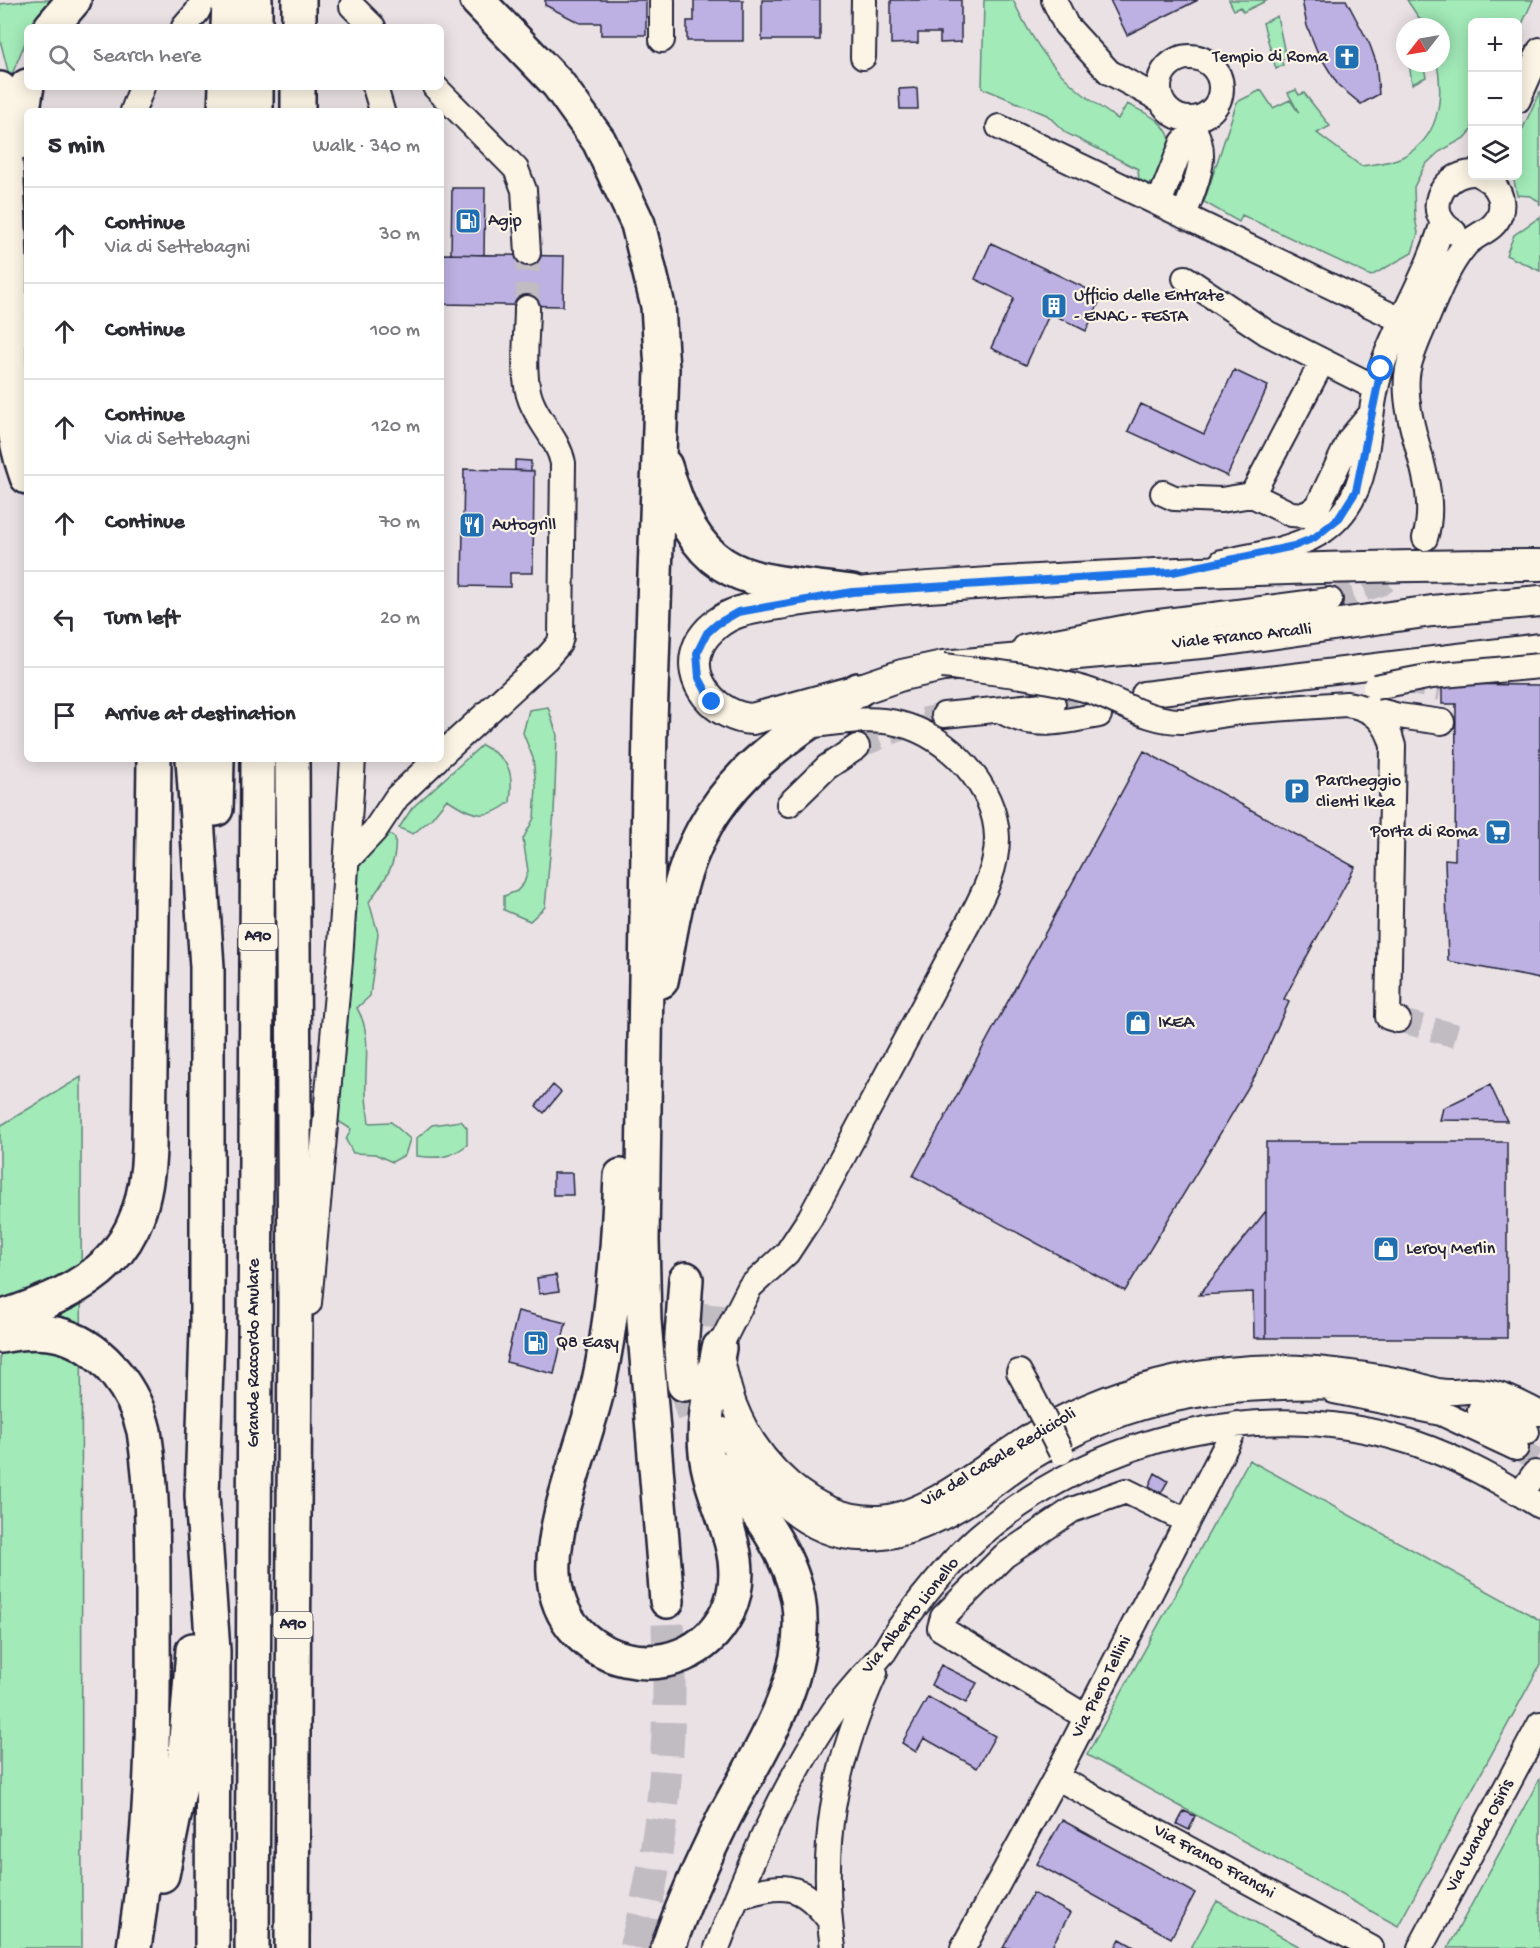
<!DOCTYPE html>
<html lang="en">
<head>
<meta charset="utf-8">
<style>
  :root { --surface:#fff; --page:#f2f2f3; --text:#2b2b33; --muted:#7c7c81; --line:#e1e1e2 }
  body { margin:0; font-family:"Gochi Hand",sans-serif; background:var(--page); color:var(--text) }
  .controls { position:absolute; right:18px; top:18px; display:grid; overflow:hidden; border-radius:9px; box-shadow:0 3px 15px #0003 }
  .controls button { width:54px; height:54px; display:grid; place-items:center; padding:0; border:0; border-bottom:2px solid var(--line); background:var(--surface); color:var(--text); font:30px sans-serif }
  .compass { position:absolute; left:1396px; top:18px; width:54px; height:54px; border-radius:50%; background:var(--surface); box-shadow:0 3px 15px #0003; rotate:239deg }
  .stop { position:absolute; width:18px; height:18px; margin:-14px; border:4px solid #1a73e8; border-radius:50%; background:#fff }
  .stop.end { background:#1a73e8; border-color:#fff; box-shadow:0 2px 6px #0008 }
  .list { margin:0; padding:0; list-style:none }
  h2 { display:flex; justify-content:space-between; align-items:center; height:78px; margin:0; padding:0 24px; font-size:26px }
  h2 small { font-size:20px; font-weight:400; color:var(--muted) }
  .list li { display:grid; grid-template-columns:39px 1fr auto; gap:18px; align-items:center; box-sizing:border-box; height:96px; padding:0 24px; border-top:2px solid var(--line) }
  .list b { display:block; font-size:22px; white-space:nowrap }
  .list p { margin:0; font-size:20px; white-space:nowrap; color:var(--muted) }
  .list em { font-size:20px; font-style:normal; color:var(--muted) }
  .icon { flex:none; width:33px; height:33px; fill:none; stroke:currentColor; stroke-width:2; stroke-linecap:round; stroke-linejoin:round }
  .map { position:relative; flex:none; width:1540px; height:1948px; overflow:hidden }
  .search { position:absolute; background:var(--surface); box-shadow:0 3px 15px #0003; left:24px; top:24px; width:420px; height:66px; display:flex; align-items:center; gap:15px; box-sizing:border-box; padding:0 21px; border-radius:9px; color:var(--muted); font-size:22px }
  .panel { position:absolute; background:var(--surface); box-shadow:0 3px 15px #0003; left:24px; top:108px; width:420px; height:654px; border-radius:9px }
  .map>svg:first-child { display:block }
  .green { fill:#a2eab8; stroke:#62867a; stroke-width:1.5 }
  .building { fill:#bcb1e2; stroke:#22223b; stroke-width:1.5 }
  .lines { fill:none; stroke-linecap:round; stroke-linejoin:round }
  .minor-tunnel { stroke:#c1bbc2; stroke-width:24; stroke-dasharray:24 12; stroke-linecap:butt }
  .highway-tunnel { stroke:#c1bbc2; stroke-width:33; stroke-dasharray:33 16; stroke-linecap:butt }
  .minor-casing { stroke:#22223b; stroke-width:28 }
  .major-casing { stroke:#22223b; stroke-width:34 }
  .highway-casing { stroke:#22223b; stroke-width:38 }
  .minor { stroke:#fcf5e5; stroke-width:24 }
  .major { stroke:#fcf5e5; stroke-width:30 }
  .highway { stroke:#fcf5e5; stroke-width:33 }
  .minor-bridge-casing { stroke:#22223b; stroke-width:28; stroke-linecap:butt }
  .minor-bridge { stroke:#fcf5e5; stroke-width:24 }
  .route { stroke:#1a73e8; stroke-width:8 }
  .labels { text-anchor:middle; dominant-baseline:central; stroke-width:4.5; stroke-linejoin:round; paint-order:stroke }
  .shield { fill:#fcf5e5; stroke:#63616e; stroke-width:1.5 }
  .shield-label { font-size:16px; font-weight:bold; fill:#22223b }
  .poi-label { font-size:18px; fill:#22223b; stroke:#fcf5e5; text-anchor:start }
  .street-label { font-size:18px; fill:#22223b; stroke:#fcf5e5 }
</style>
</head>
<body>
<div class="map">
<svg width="1540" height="1948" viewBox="0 0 1540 1948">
  <rect width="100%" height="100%" fill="#e9e1e4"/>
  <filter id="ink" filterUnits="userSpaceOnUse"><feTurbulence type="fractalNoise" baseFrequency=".0167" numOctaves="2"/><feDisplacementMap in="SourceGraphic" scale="12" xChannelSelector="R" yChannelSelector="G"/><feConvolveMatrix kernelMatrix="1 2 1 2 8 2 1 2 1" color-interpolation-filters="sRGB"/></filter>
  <g filter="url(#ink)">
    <path class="green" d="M 36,0 L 56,0 L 34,27 L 27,27 L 27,38 L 10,79 L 0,40 L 0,4 Z
      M 984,0 L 1013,0 C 1039,56 1066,86 1118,119 L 1127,104 C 1145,113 1169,121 1171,145 L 1155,182 L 1144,185 L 1139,182 L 1138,169 L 1066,133 L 1047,115 L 982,88 Z
      M 1229,0 L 1268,0 L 1243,12 L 1240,7 L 1234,10 Z
      M 1407,0 L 1533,0 L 1518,33 L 1518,22 L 1472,22 L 1472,130 L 1466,137 L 1439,152 L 1425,165 L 1414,187 L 1415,218 L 1418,233 L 1412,253 L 1371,276 L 1242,215 L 1239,222 L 1204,202 L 1237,102 L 1261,90 L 1273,108 L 1290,100 L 1299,113 L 1288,93 L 1296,90 L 1299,95 L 1304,93 L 1330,126 L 1317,133 L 1361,166 C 1373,164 1391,163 1402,157 C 1439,139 1444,100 1437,63 L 1441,63 L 1441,27 L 1425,27 Z
      M 1277,16 L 1286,58 L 1281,60 L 1283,65 L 1276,69 L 1263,23 Z
      M 1409,63 L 1423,63 L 1426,77 L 1412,84 Z
      M 1540,91 L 1540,206 L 1539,201 L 1530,196 L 1517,195 L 1513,176 L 1518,176 L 1518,139 Z
      M 1540,217 L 1540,271 L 1506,255 L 1514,235 Z
      M 548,707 L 557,735 L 554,813 L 545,907 L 530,921 L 504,910 L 504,896 L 517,891 L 524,883 L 528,871 L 523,839 L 534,818 L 536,787 L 533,758 L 523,733 L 529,710 Z
      M 482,745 C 510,760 514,771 510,802 C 485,822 472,815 447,799 L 431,819 L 413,834 L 399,828 L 412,808 Z
      M 387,832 L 395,838 C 398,864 384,881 369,902 L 378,933 L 370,996 L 357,1008 C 373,1035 364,1064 366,1094 C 366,1103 368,1113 369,1123 L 391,1122 L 410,1139 L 405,1155 L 392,1162 L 375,1154 L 353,1153 L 346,1140 L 351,1129 L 338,1121 L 335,1095 L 356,867 Z
      M 81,1077 L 82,1948 L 0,1948 L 0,1126 Z
      M 461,1121 L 467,1128 L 467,1145 C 450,1158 438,1159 417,1156 L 417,1138 L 432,1125 Z
      M 1249,1460 L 1540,1620 L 1540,1665 L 1398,1926 L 1087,1755 Z
      M 1540,1778 L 1540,1948 L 1448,1948 Z
      M 1217,1901 L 1302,1948 L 1191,1948 Z"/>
    <path class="building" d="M 545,0 L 646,0 L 646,35 L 601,35 L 601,23 L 580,23 L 545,5 Z
      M 694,0 L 743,0 L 743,41 L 687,41 L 687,21 L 694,21 Z
      M 762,0 L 820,0 L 820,40 L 762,40 Z
      M 891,0 L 961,0 L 961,42 L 940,43 L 940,33 L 918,33 L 918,43 L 891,44 Z
      M 1110,0 L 1198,0 L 1127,35 Z
      M 1302,0 L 1346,0 L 1370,45 L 1376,62 L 1379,94 L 1361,104 L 1338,85 L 1317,51 L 1307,26 Z
      M 917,88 L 918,109 L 900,109 L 899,89 Z
      M 452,188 L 485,188 L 484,255 L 451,254 Z
      M 991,243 L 1102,296 L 1086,331 L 1050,313 L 1026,365 L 991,348 L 1014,298 L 975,279 Z
      M 441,254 L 564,256 L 563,306 L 441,304 Z
      M 1234,370 L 1268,386 L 1227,476 L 1128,431 L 1141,404 L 1204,434 Z
      M 515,460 L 531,461 L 531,471 L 515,470 Z
      M 464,469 L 534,471 L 533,573 L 510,573 L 510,587 L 462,586 Z
      M 1442,684 L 1540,685 L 1540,979 L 1448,961 L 1445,859 L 1455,860 L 1456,704 L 1442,704 Z
      M 1144,751 L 1355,867 L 1284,999 L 1289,1002 L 1255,1076 L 1125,1291 L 913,1176 Z
      M 553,1085 L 561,1092 L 544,1113 L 536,1106 Z
      M 1490,1085 L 1507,1121 L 1440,1120 L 1443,1108 Z
      M 1266,1142 L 1507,1142 L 1507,1338 L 1266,1338 Z
      M 553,1173 L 572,1173 L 573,1195 L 553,1195 Z
      M 1266,1211 L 1266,1338 L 1254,1338 L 1253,1292 L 1199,1295 Z
      M 556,1275 L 559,1291 L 539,1294 L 537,1278 Z
      M 518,1311 L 566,1323 L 554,1374 L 506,1362 Z
      M 1155,1473 L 1168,1481 L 1161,1493 L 1149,1486 Z
      M 941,1665 L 977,1683 L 966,1703 L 931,1685 Z
      M 928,1697 L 995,1736 L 977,1768 L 924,1738 L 916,1752 L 902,1743 Z
      M 1184,1811 L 1195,1816 L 1189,1830 L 1177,1824 Z
      M 1062,1820 L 1195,1893 L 1171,1938 L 1037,1864 Z
      M 1033,1893 L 1070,1913 L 1051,1948 L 1003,1948 Z
      M 1120,1939 L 1136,1948 L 1115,1948 Z"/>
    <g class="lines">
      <path class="minor-tunnel" d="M 527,308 L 528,253
        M 1330,600 L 1381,584 L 1412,562
        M 1402,681 L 1441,689
        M 1053,704 L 1116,697
        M 857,747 L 922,720 L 944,715
        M 1398,1020 L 1461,1037
        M 709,1364 L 717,1294
        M 1428,1396 L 1480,1410
        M 1516,1448 L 1540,1462"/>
      <path class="highway-tunnel" d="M 684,1384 L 695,1422 L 711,1450
        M 635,1948 C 667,1835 673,1718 667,1601"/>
      <g class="minor-casing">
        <path id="minor" d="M 662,0 L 662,40
          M 1054,0 L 1066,25 L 1109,72 L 1161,100
          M 352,6 L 373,27
          M 184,27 L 197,12 L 203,0
          M1159 88a31 31 0 1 1 62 0a31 31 0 1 1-62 0Z
          M 863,57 L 864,0
          M 375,87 L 382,111
          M 435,87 L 516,169 L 524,190 L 528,253
          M 1518,100 L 1540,50
          M 133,111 L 142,87
          M 999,127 L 1403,321
          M 1159,203 L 1183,142 L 1194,130 L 1198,118
          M 1184,216 C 1193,188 1211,157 1194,130
          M 1454,232 C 1423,213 1440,175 1472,173
          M 1185,278 L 1267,333 L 1376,388
          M 1163,493 L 1174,498 L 1221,500 L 1252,495 L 1291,514 L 1306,515 L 1318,506 L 1350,439 L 1371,414
          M 1252,495 L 1322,362
          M 1425,538 C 1442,485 1402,430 1407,376 C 1408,362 1414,350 1419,337 C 1432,308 1444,271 1464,247 C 1475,233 1494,232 1500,214 C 1505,197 1496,184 1482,176
          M 1222,562 C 1289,548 1348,543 1364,464 C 1370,432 1371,400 1381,369 C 1399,318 1428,274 1443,222
          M 1025,647 L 1143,624 L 1330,600
          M 1144,694 L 1540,646
          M 1368,708 L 1399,716 L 1442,722
          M 1005,713 C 1037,730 1066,721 1099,715
          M 944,715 L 1053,704
          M 1184,721 L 1246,711 L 1346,704 C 1372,707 1387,721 1393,746 L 1388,1017 L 1398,1020
          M 805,726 C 836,723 869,716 900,724 C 949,736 996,787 997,838 C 997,867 985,891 972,916 L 810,1218 L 787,1253 L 750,1287 L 719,1348 C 724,1366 727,1386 734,1404 C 757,1463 812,1520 879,1518 C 930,1516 998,1454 1042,1429 C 1123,1383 1223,1361 1316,1369 C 1346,1372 1376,1376 1406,1382 C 1417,1384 1427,1389 1438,1391 C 1451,1394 1464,1390 1477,1391 C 1499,1392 1520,1403 1539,1413
          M 441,755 L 546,659 L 559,644 L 561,637 L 563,463 C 558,439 540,424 531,401 C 521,377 527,334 527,308
          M 789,804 L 827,767 L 857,747
          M 348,859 L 375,830 L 397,797 L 437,759
          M 309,1303 L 340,960 L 353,759
          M 1019,1372 L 1030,1392
          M 1334,1391 L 1441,1413 L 1516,1448
          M 1480,1410 L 1527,1432
          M 723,1430 C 788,1529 849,1573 961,1507 C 986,1492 1007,1473 1032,1457 C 1052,1445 1074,1433 1096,1424 C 1176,1388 1267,1385 1354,1387
          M 1520,1494 L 1535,1473
          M 1086,1717 L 940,1628 L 943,1617 L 1004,1556 L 1072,1510 L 1126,1491 L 1187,1521
          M 1056,1777 L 1371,1948
          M 737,1897 C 782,1884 800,1880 830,1921
          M 717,1948 C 748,1867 784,1782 834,1711 C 849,1690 867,1672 884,1652 C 890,1643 895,1633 902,1624 C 925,1593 949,1563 978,1537 C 1096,1435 1268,1393 1417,1444 C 1461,1459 1501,1482 1540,1506
          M 833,1948 C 819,1846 833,1767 875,1673
          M 963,1948 L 1056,1777 L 1237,1424
          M 1420,1948 L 1540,1724"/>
      </g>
      <g class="major-casing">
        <path id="major" d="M 1540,565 C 1361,565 1182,571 1003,582 C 934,587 865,590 796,601 C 778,605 758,606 739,612 C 723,617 706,630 699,645 C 683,681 718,718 752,719 L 858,690 L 902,675 L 943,666 L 1212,642 L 1432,611 L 1540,601"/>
      </g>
      <g class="highway-casing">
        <path id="highway" d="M 255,0 L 255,27
          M 477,0 L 558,84 L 599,141 L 638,224 L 658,306 L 662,369 L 650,722 L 642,1240 L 644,1321 L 667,1601
          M 51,27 L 74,0
          M 228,27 L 229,0
          M 299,27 L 299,0
          M 256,87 L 256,111
          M 0,89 C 6,149 9,208 10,268 C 10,337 3,411 27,477
          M 225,111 L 226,87
          M 298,111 L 298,87
          M 17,143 L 27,86
          M 665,466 C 700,586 743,578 852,592
          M 193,759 L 207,967 L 207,1329 L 202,1496 L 213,1651 L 212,1948
          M 216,809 L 217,759
          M 661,981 C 667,953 671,924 678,896 C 704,789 771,746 858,690
          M 621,1176 C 618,1248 613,1321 597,1391 C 584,1446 551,1520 554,1574 C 558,1668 685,1695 727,1613 C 754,1558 712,1507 706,1453 C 702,1419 713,1382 719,1348
          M 0,1318 C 95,1287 145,1255 149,1149 L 154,759
          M 0,1336 C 21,1332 44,1330 64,1336 C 105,1349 135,1392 144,1431 C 154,1495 153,1562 153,1626 C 154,1735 151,1841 134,1948
          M 684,1384 L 681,1350 L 686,1279
          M 162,1875 L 184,1766 L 193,1650
          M 252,1948 L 258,759
          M 292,1948 L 295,1301 L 292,759
          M 668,1948 C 683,1903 703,1861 724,1818 C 758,1752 812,1677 798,1598 C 788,1549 754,1507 724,1469"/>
      </g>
      <use href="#minor" class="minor"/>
      <use href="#major" class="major"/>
      <use href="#highway" class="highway"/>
      <g class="minor-bridge-casing">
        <path id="minor-bridge" d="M 943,666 C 990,672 1038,676 1084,689 C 1118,699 1146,722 1184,721
          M 1375,687 L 1432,676 L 1540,666
          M 1030,1392 L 1061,1452"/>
      </g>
      <use href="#minor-bridge" class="minor-bridge"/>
    </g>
  </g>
  <g class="lines" filter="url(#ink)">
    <path class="route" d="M 712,702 L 699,678 L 697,653 L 707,633 L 717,624 L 738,612 L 852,592 L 1173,572 L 1294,546 L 1314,538 L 1339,518 L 1356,491 L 1381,369"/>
  </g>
  <defs>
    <g id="church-square" transform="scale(1.35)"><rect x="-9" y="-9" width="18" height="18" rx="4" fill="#1f6fb2" stroke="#fcf5e5"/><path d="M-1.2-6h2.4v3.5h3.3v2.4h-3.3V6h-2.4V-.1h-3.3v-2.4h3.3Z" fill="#fff"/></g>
    <g id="fuel-square" transform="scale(1.35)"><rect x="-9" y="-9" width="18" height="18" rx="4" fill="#1f6fb2" stroke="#fcf5e5"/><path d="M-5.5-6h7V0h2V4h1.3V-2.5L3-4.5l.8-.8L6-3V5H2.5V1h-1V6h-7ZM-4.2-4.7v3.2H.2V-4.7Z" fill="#fff"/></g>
    <g id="building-square" transform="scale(1.35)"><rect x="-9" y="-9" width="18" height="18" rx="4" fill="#1f6fb2" stroke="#fcf5e5"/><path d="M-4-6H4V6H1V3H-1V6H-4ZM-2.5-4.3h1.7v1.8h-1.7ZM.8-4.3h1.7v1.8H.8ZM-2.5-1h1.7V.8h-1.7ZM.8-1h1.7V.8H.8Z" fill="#fff"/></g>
    <g id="restaurant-square" transform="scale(1.35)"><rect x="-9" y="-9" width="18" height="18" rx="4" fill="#1f6fb2" stroke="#fcf5e5"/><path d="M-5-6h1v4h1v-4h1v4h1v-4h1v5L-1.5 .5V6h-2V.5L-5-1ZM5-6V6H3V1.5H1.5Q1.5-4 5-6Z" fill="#fff"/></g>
    <g id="parking-square" transform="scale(1.35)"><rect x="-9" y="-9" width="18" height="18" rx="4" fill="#1f6fb2" stroke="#fcf5e5"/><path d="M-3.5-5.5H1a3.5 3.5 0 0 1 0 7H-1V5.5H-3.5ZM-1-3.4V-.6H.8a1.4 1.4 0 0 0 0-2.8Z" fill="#fff"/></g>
    <g id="supermarket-square" transform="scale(1.35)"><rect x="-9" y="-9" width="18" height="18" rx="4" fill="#1f6fb2" stroke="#fcf5e5"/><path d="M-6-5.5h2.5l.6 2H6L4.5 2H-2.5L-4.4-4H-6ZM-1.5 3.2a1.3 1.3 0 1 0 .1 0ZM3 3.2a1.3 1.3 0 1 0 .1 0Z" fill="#fff"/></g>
    <g id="shop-square" transform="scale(1.35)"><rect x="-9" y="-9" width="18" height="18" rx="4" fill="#1f6fb2" stroke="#fcf5e5"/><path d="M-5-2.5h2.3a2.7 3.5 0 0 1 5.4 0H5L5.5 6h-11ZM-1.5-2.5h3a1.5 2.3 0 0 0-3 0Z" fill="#fff"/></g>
  </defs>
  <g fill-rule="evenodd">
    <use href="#church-square" x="1347" y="57"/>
    <use href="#fuel-square" x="468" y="221"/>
    <use href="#building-square" x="1054" y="306"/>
    <use href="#restaurant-square" x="472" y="525"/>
    <use href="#parking-square" x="1297" y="791"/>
    <use href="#supermarket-square" x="1498" y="832"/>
    <use href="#shop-square" x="1138" y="1023"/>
    <use href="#shop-square" x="1386" y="1249"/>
    <use href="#fuel-square" x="536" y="1343"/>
  </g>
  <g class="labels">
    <g class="shield">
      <rect x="238.5" y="924" width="39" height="26" rx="4.5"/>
      <rect x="273.5" y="1612" width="39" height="26" rx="4.5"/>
    </g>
    <g class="shield-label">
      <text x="258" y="937">A90</text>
      <text x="293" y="1625">A90</text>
    </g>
    <g class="poi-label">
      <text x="1328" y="57" text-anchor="end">Tempio di Roma</text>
      <text x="488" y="221">Agip</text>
      <text x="1074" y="296">Ufficio delle Entrate<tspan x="1074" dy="21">- ENAC - FESTA</tspan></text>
      <text x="492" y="525">Autogrill</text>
      <text x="1316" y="781">Parcheggio<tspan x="1316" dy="21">clienti Ikea</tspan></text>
      <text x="1478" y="832" text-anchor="end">Porta di Roma</text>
      <text x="1158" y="1023">IKEA</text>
      <text x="1406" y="1249">Leroy Merlin</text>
      <text x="556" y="1343">Q8 Easy</text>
    </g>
    <g class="street-label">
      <text transform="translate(1242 637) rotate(-6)">Viale Franco Arcalli</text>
      <text transform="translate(254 1353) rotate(-90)">Grande Raccordo Anulare</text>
      <text transform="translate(999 1458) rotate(-31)">Via del Casale Redicicoli</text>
      <text transform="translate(911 1616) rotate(-51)">Via Alberto Lionello</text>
      <text transform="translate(1102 1687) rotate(-63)">Via Piero Tellini</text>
      <text transform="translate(1480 1836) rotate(-62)">Via Wanda Osiris</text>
      <text transform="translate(1214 1862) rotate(29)">Via Franco Franchi</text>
    </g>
  </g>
</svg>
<div class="controls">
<button>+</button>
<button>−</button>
<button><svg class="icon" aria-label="layers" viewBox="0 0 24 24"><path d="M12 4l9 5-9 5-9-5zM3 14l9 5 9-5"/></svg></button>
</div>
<svg class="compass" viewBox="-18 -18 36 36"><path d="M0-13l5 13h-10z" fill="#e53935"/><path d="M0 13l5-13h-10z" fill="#7c7c81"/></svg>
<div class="stop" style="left:1381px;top:369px"></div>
<div class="stop end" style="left:712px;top:702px"></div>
<div class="search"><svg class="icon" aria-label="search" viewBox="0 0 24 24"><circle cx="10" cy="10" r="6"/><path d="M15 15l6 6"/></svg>Search here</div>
<section class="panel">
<h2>5 min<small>Walk · 340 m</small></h2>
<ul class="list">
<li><svg class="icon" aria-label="ahead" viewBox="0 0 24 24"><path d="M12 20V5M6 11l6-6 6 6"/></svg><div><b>Continue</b><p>Via di Settebagni</p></div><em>30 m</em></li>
<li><svg class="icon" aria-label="ahead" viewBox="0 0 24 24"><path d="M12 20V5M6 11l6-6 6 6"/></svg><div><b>Continue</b></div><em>100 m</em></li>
<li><svg class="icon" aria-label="ahead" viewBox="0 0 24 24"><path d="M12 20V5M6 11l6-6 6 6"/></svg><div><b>Continue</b><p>Via di Settebagni</p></div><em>120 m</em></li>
<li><svg class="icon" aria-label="ahead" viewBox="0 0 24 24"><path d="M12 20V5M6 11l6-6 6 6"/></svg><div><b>Continue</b></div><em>70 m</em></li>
<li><svg class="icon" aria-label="left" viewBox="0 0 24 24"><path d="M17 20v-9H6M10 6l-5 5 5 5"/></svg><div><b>Turn left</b></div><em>20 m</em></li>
<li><svg class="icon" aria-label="arrive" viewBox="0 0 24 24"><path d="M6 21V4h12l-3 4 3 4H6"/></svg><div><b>Arrive at destination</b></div></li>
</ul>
</section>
</div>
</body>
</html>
